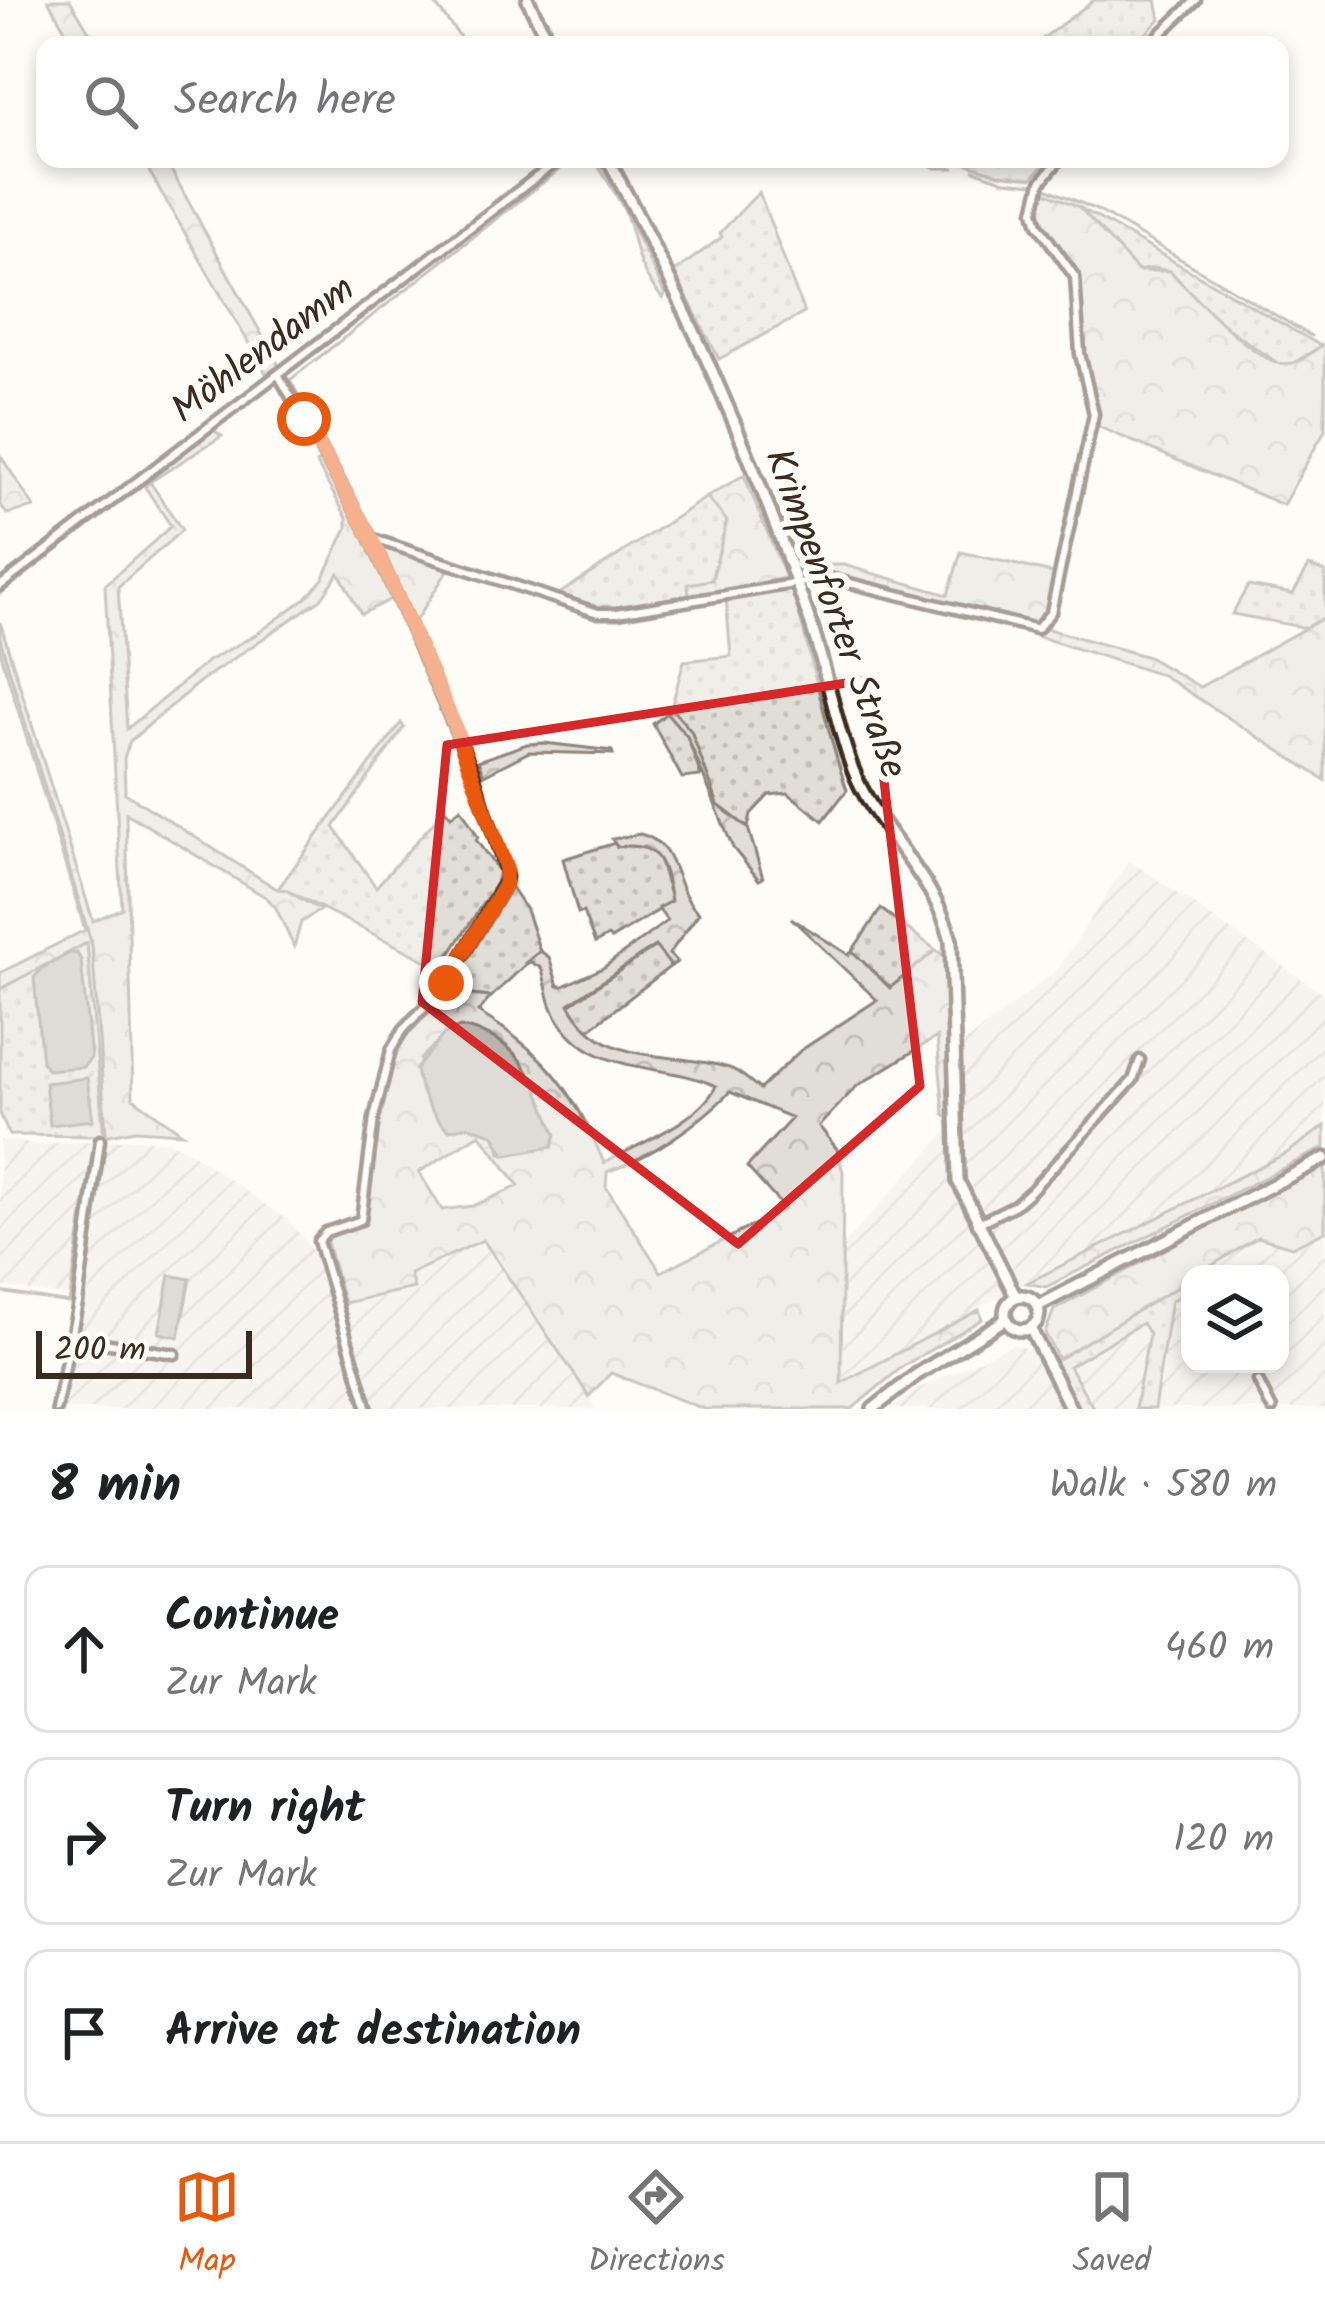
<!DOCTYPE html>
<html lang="en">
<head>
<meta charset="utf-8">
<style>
  :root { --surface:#fff; --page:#f2f2f2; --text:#202124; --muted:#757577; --line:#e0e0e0; --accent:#ea580c }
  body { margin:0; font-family:Kalam,sans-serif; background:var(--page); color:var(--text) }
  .controls { position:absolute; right:36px; bottom:36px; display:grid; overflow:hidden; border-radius:24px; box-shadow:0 6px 18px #0003 }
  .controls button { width:108px; height:108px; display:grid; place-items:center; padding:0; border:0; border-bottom:3px solid var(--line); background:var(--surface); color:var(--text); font:60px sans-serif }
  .scale { position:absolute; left:36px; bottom:30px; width:216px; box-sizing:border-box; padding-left:12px; border:6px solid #3b2a1e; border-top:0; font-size:33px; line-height:42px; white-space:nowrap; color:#3b2a1e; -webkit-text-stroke:9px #fdfcf7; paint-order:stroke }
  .stop { position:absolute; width:36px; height:36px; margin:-27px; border:9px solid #ea580c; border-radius:50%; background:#fff }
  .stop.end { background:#ea580c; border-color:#fff; box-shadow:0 3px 12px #0008 }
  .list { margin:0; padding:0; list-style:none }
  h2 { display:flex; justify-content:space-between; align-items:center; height:156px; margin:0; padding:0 48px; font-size:51px }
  h2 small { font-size:39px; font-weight:400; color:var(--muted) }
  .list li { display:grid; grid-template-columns:78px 1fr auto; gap:36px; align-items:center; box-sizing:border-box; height:168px; margin:0 24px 24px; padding:0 24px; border:3px solid var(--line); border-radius:24px }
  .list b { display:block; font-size:45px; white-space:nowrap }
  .list p { margin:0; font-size:39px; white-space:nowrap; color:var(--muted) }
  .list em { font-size:39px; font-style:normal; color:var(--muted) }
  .icon { flex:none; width:66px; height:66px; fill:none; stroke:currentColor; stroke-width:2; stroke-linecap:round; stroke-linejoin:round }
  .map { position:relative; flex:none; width:1325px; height:1409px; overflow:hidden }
  .search { position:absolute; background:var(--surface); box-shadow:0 6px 18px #0003; left:36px; right:36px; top:36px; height:132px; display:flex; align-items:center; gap:30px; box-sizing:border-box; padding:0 42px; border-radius:24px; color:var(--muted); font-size:45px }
  .sheet { height:732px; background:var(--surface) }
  nav { display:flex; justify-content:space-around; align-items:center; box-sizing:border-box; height:168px; border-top:3px solid var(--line); background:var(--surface); font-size:33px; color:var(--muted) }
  nav a { display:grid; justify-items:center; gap:6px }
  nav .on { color:var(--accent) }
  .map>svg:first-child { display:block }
  .industrial { fill:url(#industrial-furrows) }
  .grass { fill:url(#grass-dots); stroke:#8e847a; stroke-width:3 }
  .forest { fill:url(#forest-crowns); stroke:#8e847a; stroke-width:3; fill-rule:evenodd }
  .water { fill:#bbb4ad; stroke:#887d74; stroke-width:3 }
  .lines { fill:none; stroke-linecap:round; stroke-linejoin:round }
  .stream { stroke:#887d74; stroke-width:3 }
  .street-casing { stroke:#3b2a1e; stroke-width:15 }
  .secondary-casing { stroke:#3b2a1e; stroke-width:18 }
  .street { stroke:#fdfcf7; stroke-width:6 }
  .secondary { stroke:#fdfcf7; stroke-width:9 }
  .route { stroke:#ea580c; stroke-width:15 }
  .marked { fill:none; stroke:#d62828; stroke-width:9; stroke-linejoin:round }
  .labels { text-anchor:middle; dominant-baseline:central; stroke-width:12; stroke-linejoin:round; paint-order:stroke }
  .street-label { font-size:39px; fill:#3b2a1e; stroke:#fdfcf7 }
</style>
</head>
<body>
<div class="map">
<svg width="1325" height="1409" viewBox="0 0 1325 1409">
  <defs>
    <pattern id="industrial-furrows" width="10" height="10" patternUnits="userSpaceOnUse" patternTransform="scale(3)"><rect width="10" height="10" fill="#efece7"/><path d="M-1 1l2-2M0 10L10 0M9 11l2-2" fill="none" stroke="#cecbc6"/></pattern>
    <pattern id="grass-dots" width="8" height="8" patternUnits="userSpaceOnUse" patternTransform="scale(3)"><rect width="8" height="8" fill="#e1ded7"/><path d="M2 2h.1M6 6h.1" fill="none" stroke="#c2bfb8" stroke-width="1.8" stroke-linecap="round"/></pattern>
    <pattern id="forest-crowns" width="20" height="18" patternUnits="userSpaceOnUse" patternTransform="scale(3)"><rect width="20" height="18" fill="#e1ded7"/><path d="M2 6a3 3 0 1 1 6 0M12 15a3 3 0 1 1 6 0" fill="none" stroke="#c2bfb8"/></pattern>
  </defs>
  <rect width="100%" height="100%" fill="#fdfcf7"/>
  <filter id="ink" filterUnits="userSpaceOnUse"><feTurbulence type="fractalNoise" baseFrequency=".00833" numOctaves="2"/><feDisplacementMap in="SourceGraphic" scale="24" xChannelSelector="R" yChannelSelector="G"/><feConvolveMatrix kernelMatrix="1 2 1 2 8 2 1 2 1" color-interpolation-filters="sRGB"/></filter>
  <g filter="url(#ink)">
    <path class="industrial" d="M 1129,860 L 1325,995 L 1325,1126 L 1287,1153 L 1040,1274 L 841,1384 L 842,1246 L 964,1113 L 963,1044 L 1058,969 Z
      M 139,1139 L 169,1142 L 187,1150 L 290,1222 L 321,1262 L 333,1306 L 413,1288 L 409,1274 L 483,1240 L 597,1409 L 60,1409 L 83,1299 L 0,1286 L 4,1273 L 0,1266 L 0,1140 L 38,1144 Z
      M 1325,1231 L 1325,1409 L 891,1409 L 916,1390 L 1013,1344 L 1059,1359 L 1190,1279 L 1190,1364 L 1280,1364 L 1280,1274 L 1198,1274 L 1259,1237 L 1292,1247 Z"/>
    <path class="grass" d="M 1094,0 L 1156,0 L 1160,19 L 1135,45 L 1034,45 Z
      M 967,159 L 1049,159 L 1032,178 L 999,174 L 965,163 Z
      M 759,192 L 804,313 L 719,359 L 674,272 L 722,237 L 720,233 Z
      M 1079,207 L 1321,346 L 1294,363 L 1279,364 L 1217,321 L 1170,271 L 1154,268 L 1138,271 Z
      M 707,497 L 727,520 L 711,581 L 688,584 L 689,596 L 605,609 L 559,594 Z
      M 1309,566 L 1325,572 L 1325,617 L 1307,628 L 1232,614 L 1248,586 L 1293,594 Z
      M 792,589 C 812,656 824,725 847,790 L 823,821 L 788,793 L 769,795 L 751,814 L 748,828 L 718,805 L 691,731 L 671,708 L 684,661 L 731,656 L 726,599 Z
      M 667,713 L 687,736 L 701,776 L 682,778 L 653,724 Z
      M 401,723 L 404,727 L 334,827 L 376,887 L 445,809 L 451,816 L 461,808 L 478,837 L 476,840 L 499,871 L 496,883 L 441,968 L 286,890 L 277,890 Z
      M 615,843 L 650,849 L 659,858 L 672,902 L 611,939 L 608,936 L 595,943 L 583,912 L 578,913 L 563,859 Z
      M 511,887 L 526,910 L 540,951 L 491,997 L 448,993 Z
      M 881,909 L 936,950 L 891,988 L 852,951 Z
      M 87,942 L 104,1136 L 9,1135 L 0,1113 L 0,989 Z
      M 656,946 L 671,966 L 587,1031 L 569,1005 Z
      M 1190,1279 L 1190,1289 L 1171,1301 L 1154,1409 L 1135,1409 L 1149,1334 L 1142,1323 L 1069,1366 L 1094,1409 L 1075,1409 L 1051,1363 Z"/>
    <path class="forest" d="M 48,0 L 70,0 L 97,45 L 74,45 Z
      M 142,159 L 165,159 L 279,366 L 266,373 Z
      M 594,159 L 600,159 L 665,294 L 663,299 C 631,262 640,249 624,210 C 616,193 604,176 594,159 Z
      M 1041,190 L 1079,207 L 1138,271 L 1170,271 C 1192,294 1252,359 1282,364 C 1297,366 1313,351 1325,343 L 1325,430 L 1283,505 L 1099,427 L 1083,354 L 1078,277 L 1040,224 Z
      M 213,430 L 222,436 L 150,482 L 182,530 L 118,587 L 127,729 L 208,661 L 257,634 L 306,598 L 323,579 L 347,528 L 347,518 L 316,463 L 322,459 L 353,515 L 391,599 L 361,614 L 339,573 L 321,599 L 198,683 L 130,741 L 124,758 L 125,793 L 277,889 L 286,890 L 320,910 L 301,922 L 294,947 L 276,908 L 267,898 L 126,813 L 133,1098 L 182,1133 L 135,1130 L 104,1136 L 87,943 L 0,989 L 0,973 L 85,930 L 0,651 L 0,622 L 93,921 L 122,908 L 105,585 L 171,526 L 145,487 L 149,482 L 145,478 Z
      M 0,455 L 34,507 L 7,514 L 0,504 Z
      M 744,475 L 786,578 L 689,596 L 688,584 L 712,580 L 727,521 L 707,497 Z
      M 386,545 L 450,567 L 416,620 L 412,621 L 380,551 Z
      M 961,552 L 1057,574 L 1048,611 L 1036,627 L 823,573 L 830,565 L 844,565 L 948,595 Z
      M 1325,617 L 1325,780 L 1162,675 L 1033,635 L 1048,629 L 1148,657 L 1200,687 Z
      M 671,708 L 691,731 L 718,805 L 748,828 L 763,878 L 759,880 L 733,848 L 687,736 L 667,713 Z
      M 544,743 L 612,751 L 613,754 L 529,752 L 484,775 L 478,761 L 527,744 Z
      M 640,834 C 680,843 672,890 699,913 L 669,954 L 677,962 L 671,966 L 655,946 L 569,1004 C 603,1068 670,1050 729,1068 C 740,1071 750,1082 760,1089 L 800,1051 L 877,1000 L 791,918 L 849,955 L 852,951 L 890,988 L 936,950 L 946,957 L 948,1118 L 944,1114 L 937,1037 L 857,1086 L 819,1126 L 837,1149 L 843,1172 L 841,1383 L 979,1310 L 982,1319 L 902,1367 L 852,1409 L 704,1409 L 611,1373 L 589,1396 L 483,1240 L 410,1274 L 414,1288 L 344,1303 L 326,1239 L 363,1222 L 377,1118 L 394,1049 L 448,993 L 491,997 L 478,1012 C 545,1052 575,1091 604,1163 C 636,1145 701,1120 716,1086 C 659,1060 590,1078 555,1014 C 547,1000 547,983 541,968 L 531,962 L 524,964 L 540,951 L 549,957 L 558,986 L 563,986 L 603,968 L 667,921 L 658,908 L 671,901 C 664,865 661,840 617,847 L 612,839 ZM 451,1029 C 528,1029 533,1087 552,1147 L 501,1153 L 494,1134 L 468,1126 L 449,1130 L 420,1059 ZM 730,1092 L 792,1118 L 747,1167 L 785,1209 L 661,1272 L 606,1187 L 607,1172 C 652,1156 697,1125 730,1092 ZM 480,1134 L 519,1186 L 473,1206 L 442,1210 L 419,1172 Z
      M 1325,1126 L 1325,1147 L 1046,1287 L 1027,1283 L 1287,1153 Z
      M 1325,1167 L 1325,1231 L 1292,1247 L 1258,1237 L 1198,1274 L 1190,1274 L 1190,1279 L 1058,1359 L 1045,1333 L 1054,1310 L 1260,1198 Z"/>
    <path class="water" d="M 70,953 L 77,953 L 81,960 L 91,1058 L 83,1067 L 48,1070 L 42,1062 L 34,978 L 41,969 Z
      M 460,1027 C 523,1038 535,1082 556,1135 L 552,1147 L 505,1155 L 493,1134 L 468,1126 L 449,1130 C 431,1115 419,1092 416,1069 L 444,1034 Z
      M 87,1078 L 93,1120 L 50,1125 L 45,1083 Z
      M 170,1275 L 190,1279 L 179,1337 L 159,1333 Z"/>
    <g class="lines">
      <path class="stream" d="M 432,0 L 466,45
        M 535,0 L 551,26
        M 562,31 L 592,45
        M 613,159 L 618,168
        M 916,159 L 936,168 L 954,168
        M 974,170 L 1005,181 L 1034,184
        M 1046,188 L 1099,211 L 1311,336
        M 359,504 L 290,380 L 559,170
        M 0,594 L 139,488
        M 0,639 L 92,945 L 106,1133
        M 0,1292 L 69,1303 L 94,1147"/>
      <g class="street-casing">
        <path id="street" d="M 1149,45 L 1196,0
          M 279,376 L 371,538 L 473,771 L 507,877 L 447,983 L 403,1030 L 391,1050 L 374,1118 L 361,1220 L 326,1232 L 318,1241 L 368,1409
          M 371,538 L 598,613 L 617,613 L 829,578 L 1037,629 L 1051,612 L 1094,414 L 1080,354 L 1075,277 L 1038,225 L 1034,211 L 1041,182 L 1060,159
          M 0,586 L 560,159
          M 977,1224 L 1015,1205 L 1031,1191 L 1133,1080 L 1140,1060
          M 71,1338 L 175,1354
          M 1258,1381 L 1272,1409
          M 56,1409 L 78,1303 L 100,1140"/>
      </g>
      <g class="secondary-casing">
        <path id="secondary" d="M 528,0 L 550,45
          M 608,159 C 684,301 754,458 806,610 C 825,661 833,716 852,767 C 876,831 934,874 951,940 L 958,1181 L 1016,1297
          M1005 1313a17 17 0 1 1 34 0a17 17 0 1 1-34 0Z
          M 1038,1306 L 1325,1158
          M 1030,1328 L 1071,1409
          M 873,1409 L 916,1375 L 1006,1319"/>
      </g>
      <use href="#street" class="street"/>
      <use href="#secondary" class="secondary"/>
    </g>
  </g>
  <g class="lines" filter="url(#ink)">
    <path class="route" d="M 304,419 L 371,538 L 453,722 L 506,868 L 505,884 L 446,983"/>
  </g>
  <path d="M0 0H1325V1409H0ZM 872,679 L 920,1086 L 738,1244 L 422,1002 L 447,745 Z" fill="#fdfcf7" fill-opacity=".55" fill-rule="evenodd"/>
  <path class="marked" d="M 872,679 L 920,1086 L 738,1244 L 422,1002 L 447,745 Z"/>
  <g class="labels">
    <g class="street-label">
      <text transform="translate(264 351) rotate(-37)">Möhlendamm</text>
      <text transform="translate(834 614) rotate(70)">Krimpenforter Straße</text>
    </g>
  </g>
</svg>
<div class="controls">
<button><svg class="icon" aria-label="layers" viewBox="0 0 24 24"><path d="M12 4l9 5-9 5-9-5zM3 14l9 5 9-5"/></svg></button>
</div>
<div class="scale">200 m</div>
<div class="stop" style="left:304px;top:419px"></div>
<div class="stop end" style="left:446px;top:983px"></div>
<div class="search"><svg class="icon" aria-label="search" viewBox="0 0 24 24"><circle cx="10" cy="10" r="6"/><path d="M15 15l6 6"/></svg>Search here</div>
</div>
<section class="sheet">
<h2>8 min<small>Walk · 580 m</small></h2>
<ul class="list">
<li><svg class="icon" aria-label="ahead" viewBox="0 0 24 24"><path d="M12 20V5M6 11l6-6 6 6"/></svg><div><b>Continue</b><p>Zur Mark</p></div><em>460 m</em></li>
<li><svg class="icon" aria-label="right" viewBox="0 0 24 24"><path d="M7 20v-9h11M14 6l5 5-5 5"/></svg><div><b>Turn right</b><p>Zur Mark</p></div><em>120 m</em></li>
<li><svg class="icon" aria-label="arrive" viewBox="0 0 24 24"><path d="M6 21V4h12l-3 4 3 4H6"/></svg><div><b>Arrive at destination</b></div></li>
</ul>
</section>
<nav>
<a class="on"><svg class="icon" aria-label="map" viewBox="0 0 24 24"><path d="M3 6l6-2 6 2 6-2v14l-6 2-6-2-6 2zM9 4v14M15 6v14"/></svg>Map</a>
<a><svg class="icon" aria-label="directions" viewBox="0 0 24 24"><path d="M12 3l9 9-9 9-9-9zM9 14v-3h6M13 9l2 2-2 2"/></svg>Directions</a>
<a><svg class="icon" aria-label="saved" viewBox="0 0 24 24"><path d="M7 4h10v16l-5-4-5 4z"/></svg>Saved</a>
</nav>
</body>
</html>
